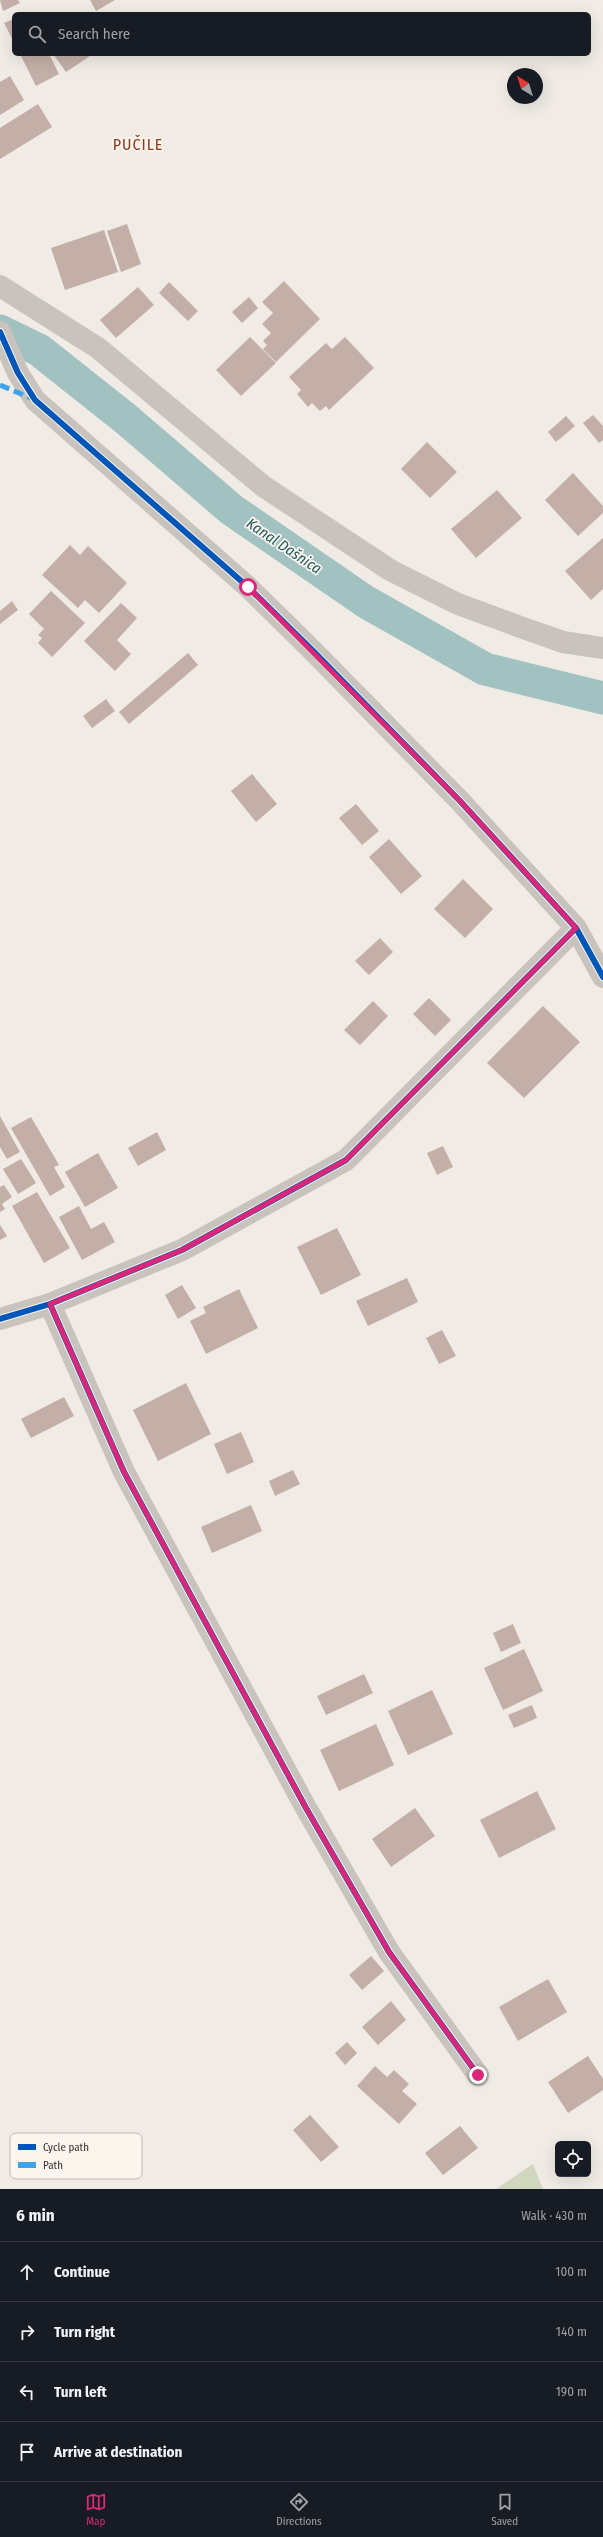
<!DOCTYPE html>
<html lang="en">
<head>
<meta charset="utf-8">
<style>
  :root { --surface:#171b24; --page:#242831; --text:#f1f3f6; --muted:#9ea1a6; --line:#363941; --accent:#db2777 }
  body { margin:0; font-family:"Fira Sans Condensed",sans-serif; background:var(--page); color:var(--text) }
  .controls { position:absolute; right:12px; bottom:12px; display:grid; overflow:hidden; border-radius:6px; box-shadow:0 4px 16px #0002 }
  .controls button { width:36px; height:36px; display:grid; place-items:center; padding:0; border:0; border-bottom:1px solid var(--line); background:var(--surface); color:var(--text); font:20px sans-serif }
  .compass { position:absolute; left:507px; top:68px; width:36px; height:36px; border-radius:50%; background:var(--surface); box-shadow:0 4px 16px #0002; rotate:322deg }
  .stop { position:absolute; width:12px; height:12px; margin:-9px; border:3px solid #db2777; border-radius:50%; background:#fff }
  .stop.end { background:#db2777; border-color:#fff; box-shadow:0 1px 4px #0008 }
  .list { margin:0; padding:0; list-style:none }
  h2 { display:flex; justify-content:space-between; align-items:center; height:52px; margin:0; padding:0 16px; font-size:17px }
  h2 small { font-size:13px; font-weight:400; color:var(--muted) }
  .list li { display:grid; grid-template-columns:26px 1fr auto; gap:12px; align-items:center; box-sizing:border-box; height:60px; padding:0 16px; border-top:1px solid var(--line) }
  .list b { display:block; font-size:15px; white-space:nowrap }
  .list em { font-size:13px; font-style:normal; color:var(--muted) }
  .icon { flex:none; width:22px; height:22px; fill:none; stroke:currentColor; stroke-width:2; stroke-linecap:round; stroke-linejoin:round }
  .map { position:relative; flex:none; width:603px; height:2189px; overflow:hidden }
  .search { position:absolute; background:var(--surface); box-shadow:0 4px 16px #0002; left:12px; right:12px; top:12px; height:44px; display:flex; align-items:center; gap:10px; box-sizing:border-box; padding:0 14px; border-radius:6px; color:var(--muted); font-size:15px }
  .sheet { height:292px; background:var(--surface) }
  nav { display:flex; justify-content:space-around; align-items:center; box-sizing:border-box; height:56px; border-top:1px solid var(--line); background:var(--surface); font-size:11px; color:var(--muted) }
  nav a { display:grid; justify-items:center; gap:2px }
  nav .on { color:var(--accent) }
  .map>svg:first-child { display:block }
  .green { fill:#d1d6bf }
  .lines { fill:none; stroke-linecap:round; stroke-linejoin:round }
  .canal { stroke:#a1c2c1; stroke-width:33 }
  .building { fill:#c3afa7 }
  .street { stroke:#c9c3be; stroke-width:22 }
  .quiet { stroke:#3fa3eb; stroke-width:5; stroke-dasharray:10 5; stroke-linecap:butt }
  .cycleway-casing { stroke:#fbf5ee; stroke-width:8 }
  .cycleway { stroke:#0057b8; stroke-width:6 }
  .route { stroke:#db2777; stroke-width:5 }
  .labels { text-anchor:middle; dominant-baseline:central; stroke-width:3.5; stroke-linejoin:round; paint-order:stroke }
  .water-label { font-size:15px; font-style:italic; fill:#1f5a5e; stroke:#fbf5ee }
  .quarter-label { font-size:16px; letter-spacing:1px; fill:#8c3b22; stroke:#fbf5ee }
  .key { fill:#fbf5ee; stroke:#c1bab4; stroke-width:1 }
  .key-label { font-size:11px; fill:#3b302b }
</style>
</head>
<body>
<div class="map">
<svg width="603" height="2189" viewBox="0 0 603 2189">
  <rect width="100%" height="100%" fill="#f0ebe5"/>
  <path class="green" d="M 533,2164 L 543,2189 L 496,2189 Z"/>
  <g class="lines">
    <path class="canal" d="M 0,331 L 39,350 L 126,419 L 232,510 L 366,602 L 485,669 L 603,698"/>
  </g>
  <path class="building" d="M 0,0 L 18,0 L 20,3 L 3,11 Z
    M 90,0 L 115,0 L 96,11 Z
    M 14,19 L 14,42 L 4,23 Z
    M 20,54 L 49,54 L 59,74 L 36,86 Z
    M 53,54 L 93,54 L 66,72 Z
    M 10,76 L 24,100 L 0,115 L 0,82 Z
    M 38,104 L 52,127 L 0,159 L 0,128 Z
    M 127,224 L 141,264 L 121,272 L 107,231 Z
    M 104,230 L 118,272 L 65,290 L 51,248 Z
    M 284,281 L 320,319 L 276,362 L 263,349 L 267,345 L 263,341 L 271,333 L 262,324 L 273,313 L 262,302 Z
    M 169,282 L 198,311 L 188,321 L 159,293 Z
    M 138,287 L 154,305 L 116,338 L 100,320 Z
    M 249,297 L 258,308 L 242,323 L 232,312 Z
    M 250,337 L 276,363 L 241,396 L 216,370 Z
    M 345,337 L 374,368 L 329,410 L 326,406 L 320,411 L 312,403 L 308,407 L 297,394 L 301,390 L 289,377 L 326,343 L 332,349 Z
    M 593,415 L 603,426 L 603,440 L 599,443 L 583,423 Z
    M 566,416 L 575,426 L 556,442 L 548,432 Z
    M 427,442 L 457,472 L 430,498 L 401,469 Z
    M 573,473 L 603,506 L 603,513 L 578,536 L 545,500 Z
    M 497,490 L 522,518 L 476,558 L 451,529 Z
    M 603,538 L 603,589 L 591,600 L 565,571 Z
    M 70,545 L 80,555 L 88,546 L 127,583 L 99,613 L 85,600 L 78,608 L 42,575 Z
    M 51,591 L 85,623 L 52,657 L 38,643 L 42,638 L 38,635 L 44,629 L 29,614 Z
    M 12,601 L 18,610 L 0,624 L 0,611 Z
    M 121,603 L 137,618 L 117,640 L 131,654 L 115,671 L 84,641 Z
    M 188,653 L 198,665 L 129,724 L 119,712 Z
    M 106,699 L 115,711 L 92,728 L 83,716 Z
    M 252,774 L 277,804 L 256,822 L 231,791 Z
    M 356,804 L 379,831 L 362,845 L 339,818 Z
    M 389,839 L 422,876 L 401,894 L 369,857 Z
    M 463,879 L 493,909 L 465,938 L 434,909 Z
    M 380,938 L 393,952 L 369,975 L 355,961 Z
    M 429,998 L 451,1020 L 435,1036 L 413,1014 Z
    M 373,1001 L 388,1016 L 360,1045 L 344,1030 Z
    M 543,1006 L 580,1042 L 524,1098 L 487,1063 Z
    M 0,1116 L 20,1152 L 7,1159 L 0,1147 Z
    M 31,1117 L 59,1165 L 54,1167 L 65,1187 L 50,1196 L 11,1128 Z
    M 157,1132 L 166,1150 L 138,1166 L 128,1148 Z
    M 443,1146 L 453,1167 L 437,1175 L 427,1153 Z
    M 98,1153 L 118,1188 L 85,1207 L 65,1172 Z
    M 21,1159 L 36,1183 L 18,1194 L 3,1169 Z
    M 4,1185 L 12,1197 L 2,1204 L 5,1209 L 0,1212 L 0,1187 Z
    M 37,1192 L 70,1248 L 44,1263 L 12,1206 Z
    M 79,1206 L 91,1229 L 104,1222 L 115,1242 L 82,1260 L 59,1217 Z
    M 0,1225 L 7,1236 L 0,1240 Z
    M 337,1228 L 361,1275 L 321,1295 L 297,1247 Z
    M 407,1278 L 418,1302 L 368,1326 L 356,1301 Z
    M 182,1285 L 196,1308 L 178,1319 L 165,1295 Z
    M 239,1289 L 258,1328 L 206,1354 L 190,1321 L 206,1313 L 203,1307 Z
    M 442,1330 L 456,1356 L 439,1364 L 426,1338 Z
    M 186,1383 L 211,1434 L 158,1461 L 133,1410 Z
    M 64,1397 L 74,1416 L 31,1438 L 21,1419 Z
    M 241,1432 L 254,1462 L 227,1474 L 214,1444 Z
    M 293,1470 L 300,1484 L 275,1496 L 269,1481 Z
    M 251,1505 L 262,1531 L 212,1553 L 201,1527 Z
    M 513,1624 L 521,1643 L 501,1652 L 493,1633 Z
    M 524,1649 L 543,1691 L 503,1710 L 484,1668 Z
    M 364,1674 L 373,1693 L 326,1715 L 317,1696 Z
    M 432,1690 L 453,1734 L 408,1755 L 388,1711 Z
    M 532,1705 L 537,1718 L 514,1728 L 508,1715 Z
    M 376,1724 L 394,1765 L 339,1791 L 320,1750 Z
    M 537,1791 L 556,1829 L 499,1858 L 480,1820 Z
    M 415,1808 L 435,1836 L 391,1867 L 372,1839 Z
    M 371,1956 L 384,1971 L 362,1990 L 349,1975 Z
    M 548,1979 L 567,2012 L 518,2041 L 499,2007 Z
    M 391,2001 L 406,2020 L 378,2045 L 362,2027 Z
    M 347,2042 L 357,2053 L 345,2065 L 335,2053 Z
    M 588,2056 L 603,2079 L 603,2090 L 568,2113 L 548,2082 Z
    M 375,2066 L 387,2077 L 394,2070 L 409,2084 L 402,2091 L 417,2104 L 399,2124 L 357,2086 Z
    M 310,2115 L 339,2147 L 321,2162 L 293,2130 Z
    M 460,2126 L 478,2148 L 443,2175 L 425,2153 Z"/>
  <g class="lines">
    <path class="street" d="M 0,286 L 98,348 L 263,486 L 390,570 L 458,604 L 526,629 L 563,642 L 603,648
      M 0,332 L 18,373 L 35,400 L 248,587 L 315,653 L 460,801 L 576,928 L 603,977
      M 50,1304 L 124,1472 L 306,1808 L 389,1952 L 478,2075
      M 0,1319 L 50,1304 L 182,1250 L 346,1160 L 576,928"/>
    <path class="quiet" d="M 0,385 L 33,399"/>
    <g class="cycleway-casing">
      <path id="cycleway" d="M 0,332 L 18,373 L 35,400 L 248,587 L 315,653 L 460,801 L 576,928 L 603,977
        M 50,1304 L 124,1472 L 306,1808 L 389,1952 L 478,2075
        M 0,1319 L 50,1304 L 182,1250 L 346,1160 L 576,928"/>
    </g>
    <use href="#cycleway" class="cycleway"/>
  </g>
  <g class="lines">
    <path class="route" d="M 248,587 L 460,801 L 576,928 L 346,1160 L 182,1250 L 50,1304 L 124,1472 L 306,1808 L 389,1952 L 478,2075"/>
  </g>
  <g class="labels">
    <g class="water-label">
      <text transform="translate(284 546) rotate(34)">Kanal Dašnica</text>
    </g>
    <g class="quarter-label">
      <text x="138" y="144">PUČILE</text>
    </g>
  </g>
  <rect x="10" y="2133" width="132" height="46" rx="6" class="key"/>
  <rect x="18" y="2144" width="18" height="6" fill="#0057b8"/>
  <rect x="18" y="2162" width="18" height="6" fill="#3fa3eb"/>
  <g class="key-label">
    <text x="43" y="2151">Cycle path</text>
    <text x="43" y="2169">Path</text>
  </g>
</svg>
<div class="controls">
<button><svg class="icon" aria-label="locate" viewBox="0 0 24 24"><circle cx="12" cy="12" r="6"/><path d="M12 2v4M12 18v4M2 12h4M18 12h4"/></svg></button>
</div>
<svg class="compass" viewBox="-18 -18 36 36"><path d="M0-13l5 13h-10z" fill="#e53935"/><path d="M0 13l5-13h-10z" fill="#9ea1a6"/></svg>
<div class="stop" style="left:248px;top:587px"></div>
<div class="stop end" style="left:478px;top:2075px"></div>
<div class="search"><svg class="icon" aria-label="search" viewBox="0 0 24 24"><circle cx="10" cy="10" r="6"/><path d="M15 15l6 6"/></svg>Search here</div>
</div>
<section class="sheet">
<h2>6 min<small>Walk · 430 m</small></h2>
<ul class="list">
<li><svg class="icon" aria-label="ahead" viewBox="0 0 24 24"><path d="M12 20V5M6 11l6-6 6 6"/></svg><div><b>Continue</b></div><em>100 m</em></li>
<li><svg class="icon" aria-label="right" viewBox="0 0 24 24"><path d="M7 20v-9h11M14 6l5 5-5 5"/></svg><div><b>Turn right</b></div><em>140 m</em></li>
<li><svg class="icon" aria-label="left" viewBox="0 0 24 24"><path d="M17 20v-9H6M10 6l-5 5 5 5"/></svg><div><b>Turn left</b></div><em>190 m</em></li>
<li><svg class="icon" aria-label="arrive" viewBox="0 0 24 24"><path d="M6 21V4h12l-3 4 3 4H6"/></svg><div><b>Arrive at destination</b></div></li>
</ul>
</section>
<nav>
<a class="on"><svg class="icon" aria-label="map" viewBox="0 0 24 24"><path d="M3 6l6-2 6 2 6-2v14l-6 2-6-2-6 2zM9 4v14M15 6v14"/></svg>Map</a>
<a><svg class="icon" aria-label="directions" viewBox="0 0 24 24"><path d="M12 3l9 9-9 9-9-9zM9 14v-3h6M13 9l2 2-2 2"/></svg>Directions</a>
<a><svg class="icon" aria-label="saved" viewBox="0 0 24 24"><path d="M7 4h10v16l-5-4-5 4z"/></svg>Saved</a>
</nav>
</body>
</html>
